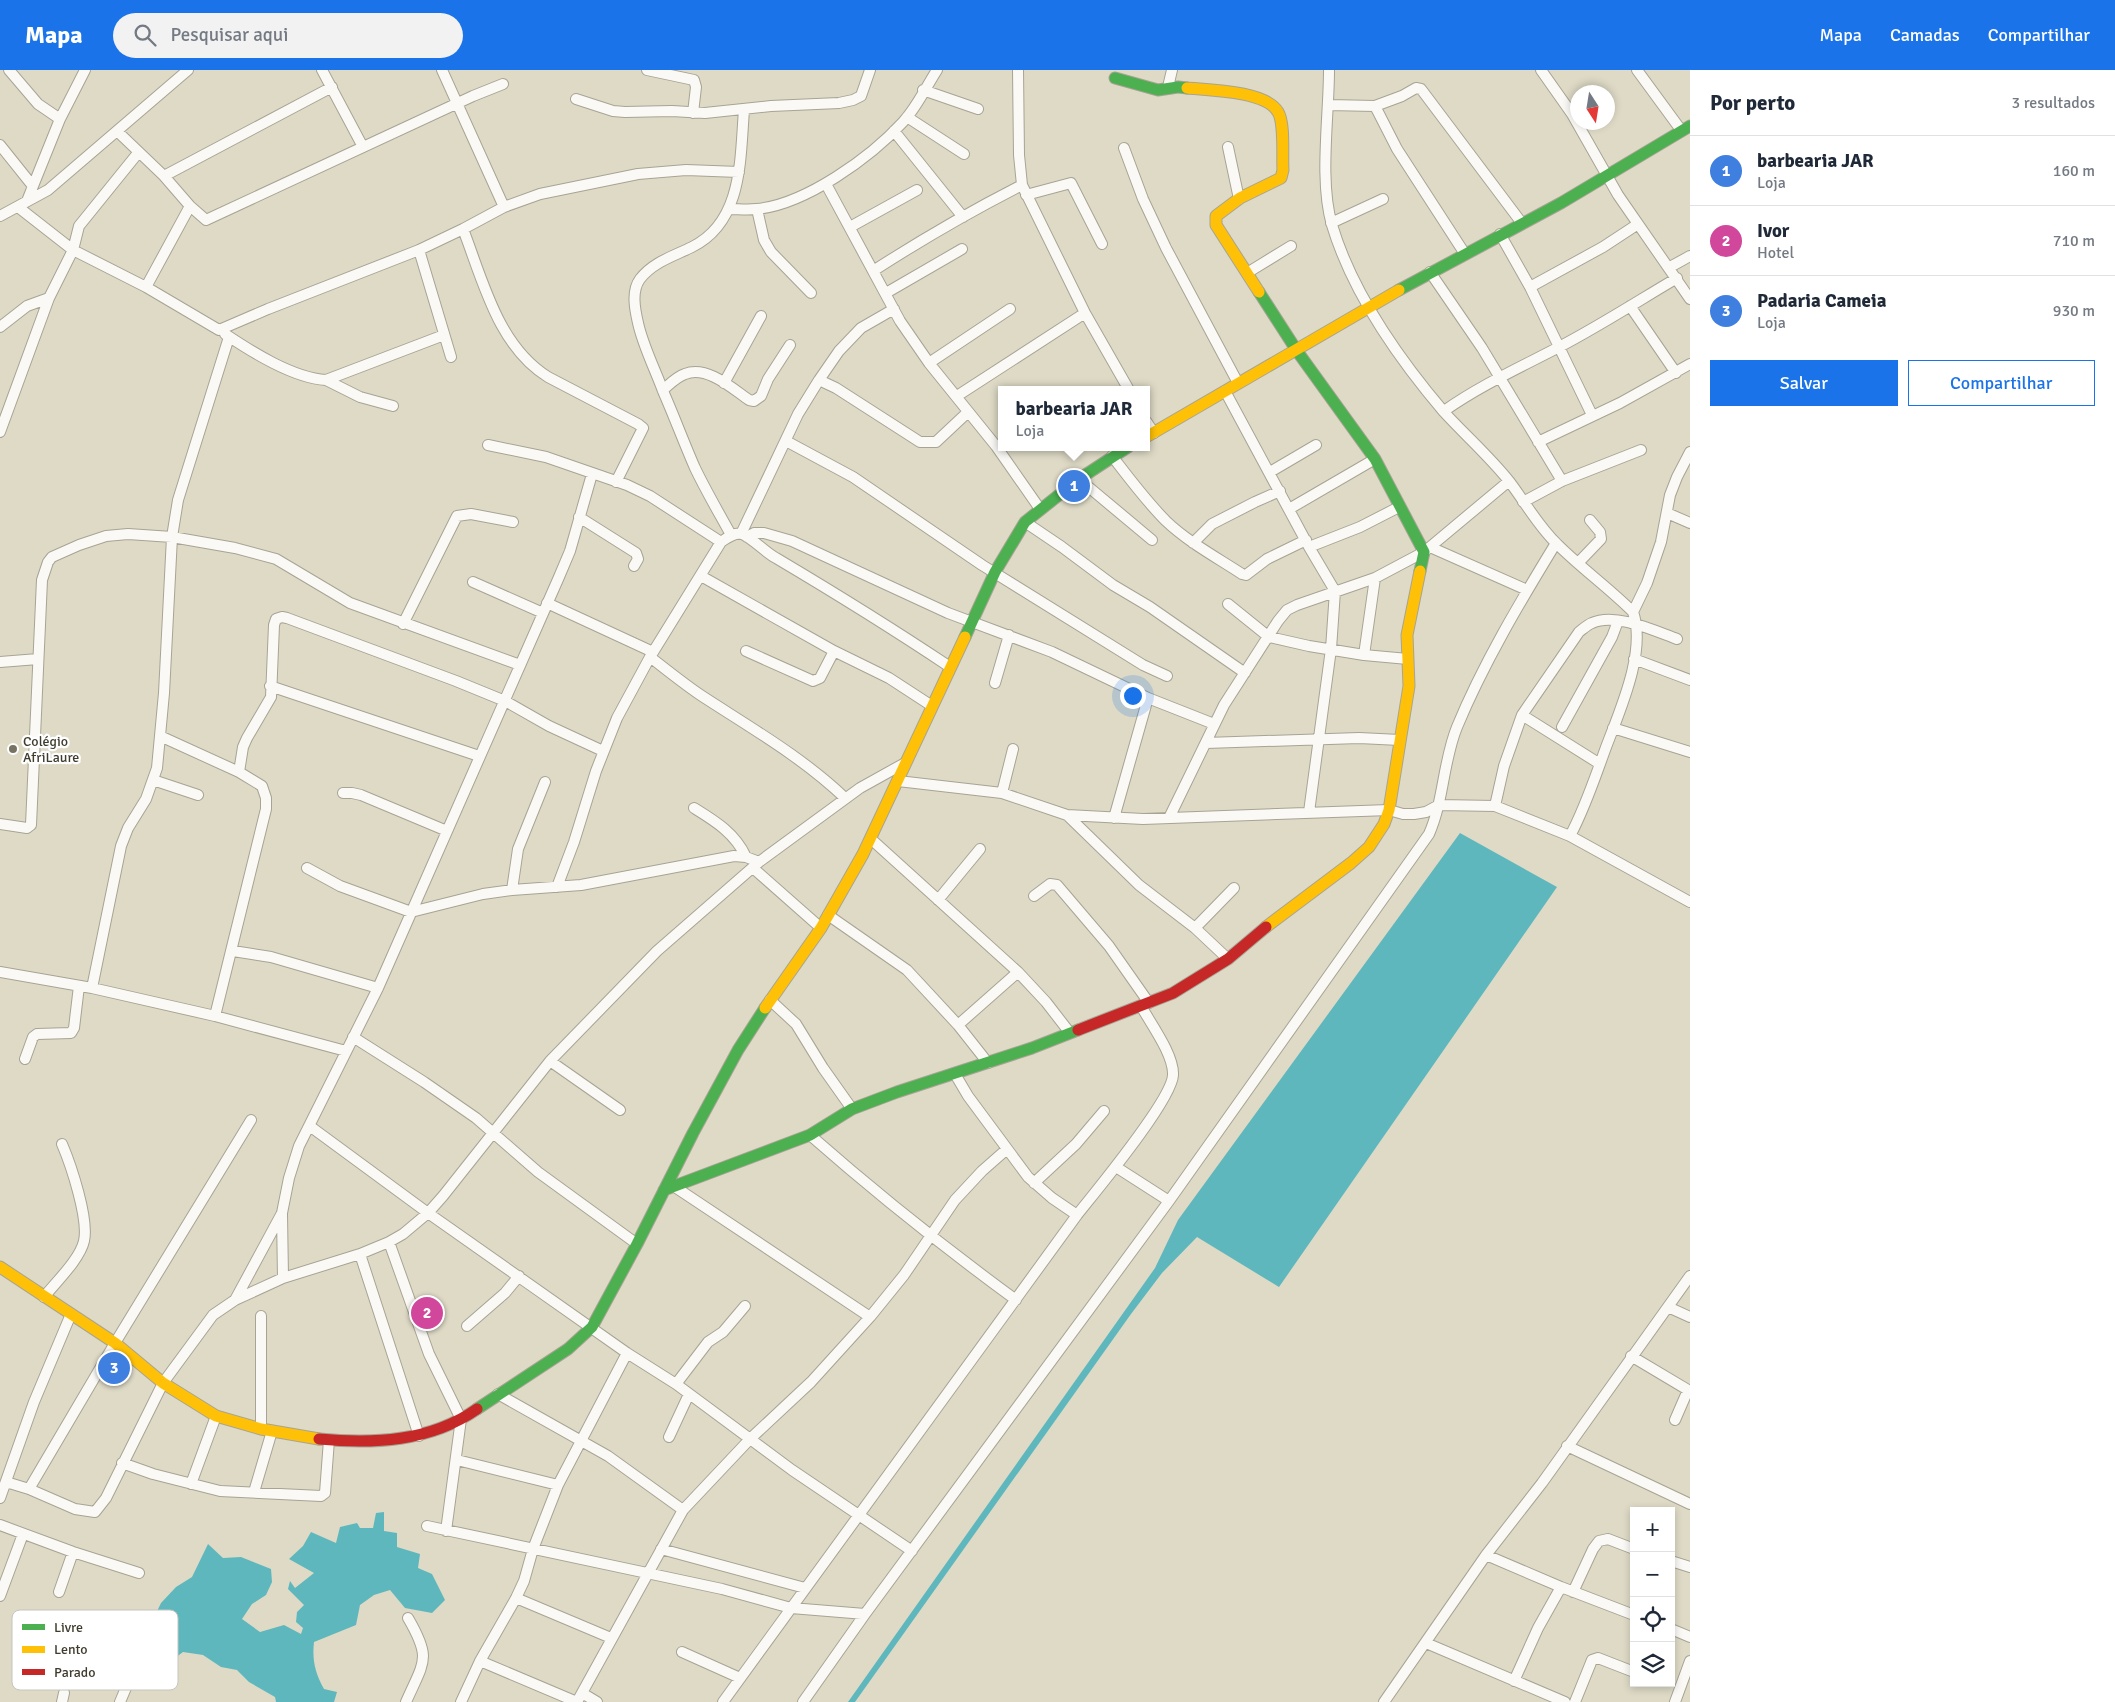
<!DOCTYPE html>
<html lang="pt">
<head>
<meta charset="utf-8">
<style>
  :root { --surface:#fff; --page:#f2f2f3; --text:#1f2937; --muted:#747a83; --line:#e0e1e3; --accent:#1a73e8 }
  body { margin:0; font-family:Signika,sans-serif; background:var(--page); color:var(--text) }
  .controls { position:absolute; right:15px; bottom:15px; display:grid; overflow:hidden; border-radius:0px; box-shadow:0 2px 8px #0003 }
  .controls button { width:45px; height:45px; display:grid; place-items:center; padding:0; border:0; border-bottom:1px solid var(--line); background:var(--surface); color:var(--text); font:25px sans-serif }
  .compass { position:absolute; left:1570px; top:15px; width:45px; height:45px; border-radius:50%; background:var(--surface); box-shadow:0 2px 8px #0003; rotate:168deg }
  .you { position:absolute; left:1132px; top:625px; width:18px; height:18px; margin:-12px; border:4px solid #fff; border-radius:50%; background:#1a73e8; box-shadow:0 0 0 8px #1a73e833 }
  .badge { display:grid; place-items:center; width:32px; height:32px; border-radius:50%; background:var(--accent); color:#fff; font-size:16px; font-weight:700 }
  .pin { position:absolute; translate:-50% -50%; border:2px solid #fff; box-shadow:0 1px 5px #0006 }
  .popup { position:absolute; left:998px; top:316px; width:152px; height:65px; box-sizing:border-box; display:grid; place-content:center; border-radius:0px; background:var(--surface); filter:drop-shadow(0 1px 4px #0005); font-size:16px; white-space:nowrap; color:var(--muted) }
  .popup b { font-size:19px; color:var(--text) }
  .popup::after { content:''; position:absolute; left:50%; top:100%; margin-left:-10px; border:10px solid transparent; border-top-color:var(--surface) }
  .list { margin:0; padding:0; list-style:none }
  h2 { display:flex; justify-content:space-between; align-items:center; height:65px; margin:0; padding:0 20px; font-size:21px }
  h2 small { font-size:16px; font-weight:400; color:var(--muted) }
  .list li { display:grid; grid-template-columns:32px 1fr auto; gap:15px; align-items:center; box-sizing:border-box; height:70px; padding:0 20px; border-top:1px solid var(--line) }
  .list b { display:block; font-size:19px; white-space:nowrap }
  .list p { margin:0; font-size:16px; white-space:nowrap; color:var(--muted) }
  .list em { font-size:16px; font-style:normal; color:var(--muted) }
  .actions { display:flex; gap:10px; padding:15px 20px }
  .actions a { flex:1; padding:11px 0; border:1px solid var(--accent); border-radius:0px; text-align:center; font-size:18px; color:var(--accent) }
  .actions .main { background:var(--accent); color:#fff }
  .icon { flex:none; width:28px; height:28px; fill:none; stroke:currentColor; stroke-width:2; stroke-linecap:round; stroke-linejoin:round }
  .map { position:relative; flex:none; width:1690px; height:1632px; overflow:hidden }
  header { display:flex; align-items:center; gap:30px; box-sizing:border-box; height:70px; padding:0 25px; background:var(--accent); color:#fff }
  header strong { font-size:24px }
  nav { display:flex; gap:28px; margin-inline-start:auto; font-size:18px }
  .search { width:350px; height:45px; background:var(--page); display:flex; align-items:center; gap:12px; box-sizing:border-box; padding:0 18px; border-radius:28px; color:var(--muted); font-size:19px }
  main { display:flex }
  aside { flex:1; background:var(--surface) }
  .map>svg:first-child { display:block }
  .water { fill:#5fb7be }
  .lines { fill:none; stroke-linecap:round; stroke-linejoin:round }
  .street-casing { stroke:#a7a494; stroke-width:12 }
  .fast-casing { stroke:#a7a494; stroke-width:13 }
  .slow-casing { stroke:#a7a494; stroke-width:13 }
  .jam-casing { stroke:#a7a494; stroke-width:13 }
  .street { stroke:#faf9f6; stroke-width:10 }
  .fast { stroke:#4caf50; stroke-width:11 }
  .slow { stroke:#ffc107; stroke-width:11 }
  .jam { stroke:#c62828; stroke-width:11 }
  .poi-dot { fill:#777363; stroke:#fff; stroke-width:2 }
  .labels { text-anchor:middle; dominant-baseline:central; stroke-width:4.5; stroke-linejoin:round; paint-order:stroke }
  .poi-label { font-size:14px; fill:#3f3b2d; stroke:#fff; text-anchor:start }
  .key { fill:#fff; stroke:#c5c4c0; stroke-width:1 }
  .key-label { font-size:14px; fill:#3f3b2d }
</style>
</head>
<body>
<header>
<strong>Mapa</strong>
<div class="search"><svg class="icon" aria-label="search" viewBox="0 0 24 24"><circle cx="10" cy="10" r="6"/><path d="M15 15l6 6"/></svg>Pesquisar aqui</div>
<nav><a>Mapa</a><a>Camadas</a><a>Compartilhar</a></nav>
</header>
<main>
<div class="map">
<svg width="1690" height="1632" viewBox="0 0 1690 1632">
  <rect width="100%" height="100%" fill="#dedac6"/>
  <path class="water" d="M 1460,763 L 1557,817 L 1279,1217 L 1197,1167 L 1162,1203 L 1131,1244 L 855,1632 L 848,1632 L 1155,1198 L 1178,1150 Z
    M 384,1442 L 384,1461 L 397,1463 L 397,1477 L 420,1484 L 418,1498 L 432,1504 L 445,1530 L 432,1543 L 405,1538 L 390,1520 L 374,1525 L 360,1535 L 356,1555 L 314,1572 C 312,1590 315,1603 324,1619 L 337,1622 L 334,1632 L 276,1632 L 275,1627 L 249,1612 L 237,1600 L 221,1597 L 203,1585 L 183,1582 L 155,1603 L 142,1600 L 135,1587 L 161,1533 L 176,1517 L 192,1507 L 208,1474 L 223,1488 L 241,1487 L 271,1499 L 272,1512 L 266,1525 L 252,1534 L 242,1549 L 260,1562 L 284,1555 L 301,1564 L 303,1558 L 296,1552 L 297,1542 L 304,1535 L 288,1519 L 290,1511 L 295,1518 L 314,1503 L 289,1489 L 303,1476 L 311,1462 L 336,1473 L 340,1457 L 357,1453 L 360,1458 L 373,1458 L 376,1443 Z"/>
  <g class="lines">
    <g class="street-casing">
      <path id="street" d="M 9,0 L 38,34 L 60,49
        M 322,0 L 363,77
        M 442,0 L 504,137
        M 647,0 L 694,10 L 696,17 L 693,43
        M 1018,0 L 1019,85 L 1022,115 L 1085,243 L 1129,320
        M 1329,0 C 1329,47 1319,111 1332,155 C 1352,222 1399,289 1444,342 C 1465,365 1489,386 1509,411 C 1525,432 1538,456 1557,474 C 1581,498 1609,518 1633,542
        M 1541,0 L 1572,44 L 1618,125 L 1690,229
        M 1637,0 L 1681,60
        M 1168,17 L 1172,0
        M 923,20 L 978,39
        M 576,29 L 613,41 L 625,42 L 672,41 L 705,43 L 771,36 L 839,33 L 853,30 L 861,26 L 870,0
        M 1329,35 L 1375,36
        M 907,47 L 964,84
        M 894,61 L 963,147
        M 118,62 L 164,106 L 190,136 L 206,150 L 473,26 L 503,14
        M 0,75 L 32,115
        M 1228,77 L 1239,129
        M 1124,78 L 1143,129 L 1166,178 L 1238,313
        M 164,106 L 332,17
        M 826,114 L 900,251 L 929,293 L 996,376 L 1040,439
        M 1026,125 L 1071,113 L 1102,174
        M 27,131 L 60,49 L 85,0
        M 18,137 L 73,180 L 146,217 L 219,260 L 268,239 L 419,180 L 463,159 L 504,137 L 540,124 L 638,104 L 686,100 L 739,102
        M 729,139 C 738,139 748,140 756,139 C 805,135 871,87 903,52 C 917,37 926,17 937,0
        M 757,139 L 764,170 L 771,182 L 811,223
        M 0,146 L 48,120 L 188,0
        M 1331,153 L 1383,129
        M 850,157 L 917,120
        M 463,159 C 483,211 498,276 548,307 L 638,354 L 643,358 L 616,412
        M 1500,164 L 1530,217 L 1592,345
        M 419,180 L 451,287
        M 1465,184 L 1397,79 L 1375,36 L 1402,26 L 1416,18 L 1421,19 L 1521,152
        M 1670,197 L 1690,186
        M 873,201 C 921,170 971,141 1022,115
        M 1430,202 L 1482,278 L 1562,411
        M 1247,203 L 1291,176
        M 146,217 L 190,136
        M 1530,217 L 1603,177 L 1638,154
        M 886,223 L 962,179
        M 1630,236 L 1676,303
        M 0,257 L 27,236 L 49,228
        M 225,264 C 252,282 293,308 326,310 L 444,265
        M 929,293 L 1010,239
        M 326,310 L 360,327 L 393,336
        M 819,310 L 836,318 L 920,372 L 936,372 L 968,342
        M 724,313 L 761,246
        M 663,320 C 670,314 676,307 685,304 C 707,295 733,319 749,330 L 754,331 L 761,326 L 768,309 L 790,275
        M 1225,321 L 1309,477 L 1335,521 L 1331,579 L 1309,742
        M 957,326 L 1085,243
        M 1444,341 C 1481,315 1521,297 1561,276 C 1601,255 1638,231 1677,208
        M 1146,351 L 1154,363
        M 0,362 L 49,228 L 73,180 L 79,156 L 138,83
        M 786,371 L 853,407 L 982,495 L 1143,595 L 1167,606
        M 1538,372 L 1620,333 L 1690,294
        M 488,375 L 546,387 L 627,415 L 650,426 L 721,472
        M 1112,386 C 1129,408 1146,431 1166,451 C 1188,472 1216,487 1242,504 L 1246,505 L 1267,489 L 1306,470
        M 1270,402 L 1316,375
        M 1079,409 L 1152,470
        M 1523,432 L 1562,411 L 1641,380
        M 1289,439 L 1375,389
        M 1667,443 L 1690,453
        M 579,447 L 636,483 L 638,489 L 634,496
        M 1025,452 L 1062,477 L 1113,515 L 1150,537 L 1245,603
        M 741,464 L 798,344 L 819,310 L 839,281 L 861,258 L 894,239
        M 731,465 C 719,443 706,421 695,398 C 684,373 674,346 663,321 C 655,299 643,276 638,253 C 635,240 631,221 640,209 C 653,192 674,186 692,177 C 743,152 740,89 744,40
        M 747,467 L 754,463 L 764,463 L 792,471 L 948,543 L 1052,582 L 1148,628 L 1214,654
        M 1193,473 L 1212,454 L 1255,432 L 1280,421
        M 1309,477 L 1360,457 L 1399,437
        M 1430,477 L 1527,520
        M 1578,493 L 1601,469 L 1600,462 L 1590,450
        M 701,506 L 834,581 L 889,608 L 932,636
        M 473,512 L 543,543
        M 547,533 L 653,582
        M 1228,534 L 1269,567 L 1309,576 L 1364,585 L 1408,589
        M 403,554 L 457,446 L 471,444 L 513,452
        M 746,581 L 813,611 L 820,608 L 834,581
        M 1364,585 L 1375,508
        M 650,587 C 667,600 684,614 702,626 C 751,658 802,687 845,728
        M 1634,589 L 1690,610
        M 0,592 L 38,589
        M 995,613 L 1009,565
        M 270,616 L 479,686
        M 1522,645 L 1600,694
        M 1562,657 L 1612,567 L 1618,551
        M 1613,658 L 1690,682
        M 160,666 L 239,702
        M 1206,673 L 1359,668 L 1400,670
        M 153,710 L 198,725
        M 898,711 L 1002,723 L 1067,745 L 1143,749 L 1389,740 L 1403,744 L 1414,744 L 1426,742 L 1439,735 L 1495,736 L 1570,766 L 1690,832
        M 343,723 L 352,723 L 361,725 L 447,761
        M 1002,723 L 1013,679
        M 1495,736 L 1504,696 L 1522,645 L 1579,562 C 1583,559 1587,555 1592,553 C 1615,542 1655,561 1677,569
        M 694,738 C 715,751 735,763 746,787
        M 1067,745 L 1139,815 L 1195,858 L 1228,889
        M 1114,748 L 1148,628
        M 1169,748 L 1224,635 L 1278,551 L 1287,540 L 1297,535 L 1375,508 L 1424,482 L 1509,411
        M 0,754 L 27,758 L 31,755 L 42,510 L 48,492 L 52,487 L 79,475 L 106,466 L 128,464 L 172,467 L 235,478 L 276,489 L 350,533 L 520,595
        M 1570,766 C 1585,738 1594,710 1605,680 C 1619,642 1647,582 1633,542 L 1647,513 L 1661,472 L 1670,425 L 1677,407 L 1690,382
        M 871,769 L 1018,902 L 1046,932 L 1070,963
        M 307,798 L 340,816 L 411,842 L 483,824 L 512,820 L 581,815 L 734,786 L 746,787 L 759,792
        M 753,798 L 821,858
        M 557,817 L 574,772 L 596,701 L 617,648 L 650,587 L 721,472 C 727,468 734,462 742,464 C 751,467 766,483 776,488 C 835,523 893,559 950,597
        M 512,820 L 518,779 L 545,712
        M 1034,826 L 1050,814 L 1057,815 L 1109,876 L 1149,933
        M 938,830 L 980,779
        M 828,845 L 907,900 L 958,955 L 988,993
        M 1195,858 L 1234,818
        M 233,881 L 271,887 L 378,918
        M 0,902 L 92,918 L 215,946 L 346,981
        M 92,918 L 121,776 L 128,758 L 146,729 L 157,698 L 164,623 L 172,467 L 178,430 L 229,267
        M 770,930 L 796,954 L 823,998 L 852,1039
        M 215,946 L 266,739 L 266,728 L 262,716 L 239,702 L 243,677 L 247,668 L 271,627 L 274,555 L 276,549 L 282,547 L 287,548 L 456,611 L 505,631 L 549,656 L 603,681
        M 958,955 L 1018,902
        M 353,967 L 424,1012 L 476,1048 L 538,1102 L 637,1174
        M 25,989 L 33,967 L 37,964 L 71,963 L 74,958 L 79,916
        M 550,991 L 620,1040
        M 955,1004 L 968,1026 L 1028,1107 L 1052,1128 L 1077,1145
        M 311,1057 L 428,1143 L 627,1283 L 676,1314 L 792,1400 L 912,1481
        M 810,1065 C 876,1123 945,1178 1016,1230
        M 1116,1097 L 1169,1131
        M 1034,1113 L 1076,1074 L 1104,1041
        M 675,1117 L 870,1247
        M 282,1144 L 283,1208
        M 389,1172 L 429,1284 L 461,1349 L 446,1461
        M 360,1184 L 419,1366
        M 44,1227 C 56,1212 80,1189 84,1171 C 89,1149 71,1095 62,1074
        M 235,1230 L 282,1143 L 289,1108 L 299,1076 L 378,918 L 559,507 L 570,481 L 592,404
        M 1668,1237 L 1690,1247
        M 261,1246 L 261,1359
        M 467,1256 L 505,1223 L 519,1206
        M 1631,1286 L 1688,1320 L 1675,1350
        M 676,1314 L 708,1272 L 723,1262 L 745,1236
        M 498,1324 L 608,1386 L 683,1440
        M 669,1367 L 689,1324
        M 1567,1376 L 1690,1434
        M 457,1390 L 558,1415
        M 122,1393 L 153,1404 L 220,1421 L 321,1426 L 325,1423 L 329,1370
        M 6,1412 L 29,1419 L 75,1439 L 95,1442 L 106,1428 L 163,1313 L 213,1245 L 235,1230 L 283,1208 L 360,1184 L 389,1172 L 403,1164 L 428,1143 L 443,1126 L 550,991 L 657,881 L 759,792 L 860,718 L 905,693
        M 191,1414 L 216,1346
        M 29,1419 L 115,1273 L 251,1050
        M 254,1422 L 272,1361
        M 0,1428 L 34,1332 L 71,1244
        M 0,1455 L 73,1482 L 139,1503
        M 427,1456 L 722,1519 L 791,1538 L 865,1544
        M 661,1479 L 805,1518
        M 1486,1485 L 1561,1517 L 1634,1545
        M 1671,1491 L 1690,1497
        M 59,1522 L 73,1482
        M 1573,1522 L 1593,1479 L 1599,1471 L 1608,1469 L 1634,1479
        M 0,1526 L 23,1464
        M 516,1528 L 611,1568
        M 1671,1559 L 1690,1567
        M 1426,1573 L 1565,1632
        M 682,1582 L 740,1608
        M 480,1591 L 577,1632
        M 1514,1611 L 1538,1558 L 1561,1517
        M 582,1623 L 597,1632
        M 62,1632 L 64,1623
        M 120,1632 L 128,1613
        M 406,1632 C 424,1591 432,1589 408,1548
        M 461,1632 L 480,1591 L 516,1528 L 524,1511 L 533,1479 L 558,1415 L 627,1283
        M 577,1632 L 683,1440 L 750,1369 L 811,1312 L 870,1247 L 904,1205 L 955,1130 L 982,1101 L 1007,1079
        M 723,1632 L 1077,1145 C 1096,1121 1172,1030 1173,1005 C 1174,985 1151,954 1141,936
        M 803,1632 L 865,1544 L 1169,1131 L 1429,764 C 1444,730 1443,691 1457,657 C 1483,594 1520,532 1556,473
        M 1384,1632 L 1486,1485 L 1542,1413 L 1690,1206
        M 1575,1632 L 1592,1590 L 1598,1588 L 1634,1602
        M 1675,1632 L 1690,1591"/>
    </g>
    <g class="fast-casing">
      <path id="fast" d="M 1115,8 L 1158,20 L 1178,17 L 1187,18
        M 1399,220 L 1561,133 L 1690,56
        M 1259,222 L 1297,281 L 1375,389 L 1424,482 L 1420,501
        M 965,567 L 995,502 L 1025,452 L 1079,409 L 1128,377
        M 664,1120 L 810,1065 L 852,1039 L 897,1022 L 1032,978 L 1078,960
        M 477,1339 L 568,1279 L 592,1257 L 637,1174 L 693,1063 L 738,980 L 765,938"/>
    </g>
    <g class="slow-casing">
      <path id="slow" d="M 1187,18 C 1209,20 1266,21 1278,42 C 1285,53 1282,86 1283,100 L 1281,108 L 1240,128 L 1216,146 L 1216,155 L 1259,222
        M 1146,367 L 1399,220
        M 1266,857 L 1351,793 L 1369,777 L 1384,754 L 1389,740 L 1409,616 L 1407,565 L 1420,501
        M 765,938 L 821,858 L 863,784 L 965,567
        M 0,1197 L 115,1273 L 163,1313 L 216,1346 L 261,1359 L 319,1369"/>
    </g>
    <g class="jam-casing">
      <path id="jam" d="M 1078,960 L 1173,923 L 1228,889 L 1266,857
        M 319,1369 C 373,1374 430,1372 477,1339"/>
    </g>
    <use href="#street" class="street"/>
    <use href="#fast" class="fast"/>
    <use href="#slow" class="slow"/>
    <use href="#jam" class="jam"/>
  </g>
  <circle class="poi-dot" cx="13" cy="679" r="5"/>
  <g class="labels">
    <g class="poi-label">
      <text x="23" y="671">Colégio<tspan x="23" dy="16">AfriLaure</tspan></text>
    </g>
  </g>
  <rect x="12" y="1540" width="166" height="80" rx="8" class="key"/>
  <rect x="22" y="1554" width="23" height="6" fill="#4caf50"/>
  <rect x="22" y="1576" width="23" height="7" fill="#ffc107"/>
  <rect x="22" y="1599" width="23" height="6" fill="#c62828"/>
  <g class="key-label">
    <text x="54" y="1562">Livre</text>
    <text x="54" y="1584">Lento</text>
    <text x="54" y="1607">Parado</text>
  </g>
</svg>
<div class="controls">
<button>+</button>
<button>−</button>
<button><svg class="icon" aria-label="locate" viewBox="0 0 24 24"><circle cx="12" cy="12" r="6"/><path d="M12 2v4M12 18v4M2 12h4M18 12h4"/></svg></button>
<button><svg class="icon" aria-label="layers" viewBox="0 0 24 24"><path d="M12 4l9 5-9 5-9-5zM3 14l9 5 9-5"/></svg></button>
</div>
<svg class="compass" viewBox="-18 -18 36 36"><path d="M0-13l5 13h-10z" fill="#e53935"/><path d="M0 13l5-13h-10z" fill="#747a83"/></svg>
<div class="you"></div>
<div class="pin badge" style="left:1074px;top:416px;background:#3f7fe0">1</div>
<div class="popup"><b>barbearia JAR</b>Loja</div>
<div class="pin badge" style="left:427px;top:1243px;background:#d1479c">2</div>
<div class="pin badge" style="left:114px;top:1298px;background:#3f7fe0">3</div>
</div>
<aside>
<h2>Por perto<small>3 resultados</small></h2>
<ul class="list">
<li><span class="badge" style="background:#3f7fe0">1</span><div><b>barbearia JAR</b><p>Loja</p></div><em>160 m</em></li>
<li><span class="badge" style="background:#d1479c">2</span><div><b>Ivor</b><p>Hotel</p></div><em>710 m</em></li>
<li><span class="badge" style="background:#3f7fe0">3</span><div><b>Padaria Cameia</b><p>Loja</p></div><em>930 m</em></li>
</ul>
<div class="actions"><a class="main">Salvar</a><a>Compartilhar</a></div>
</aside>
</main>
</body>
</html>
